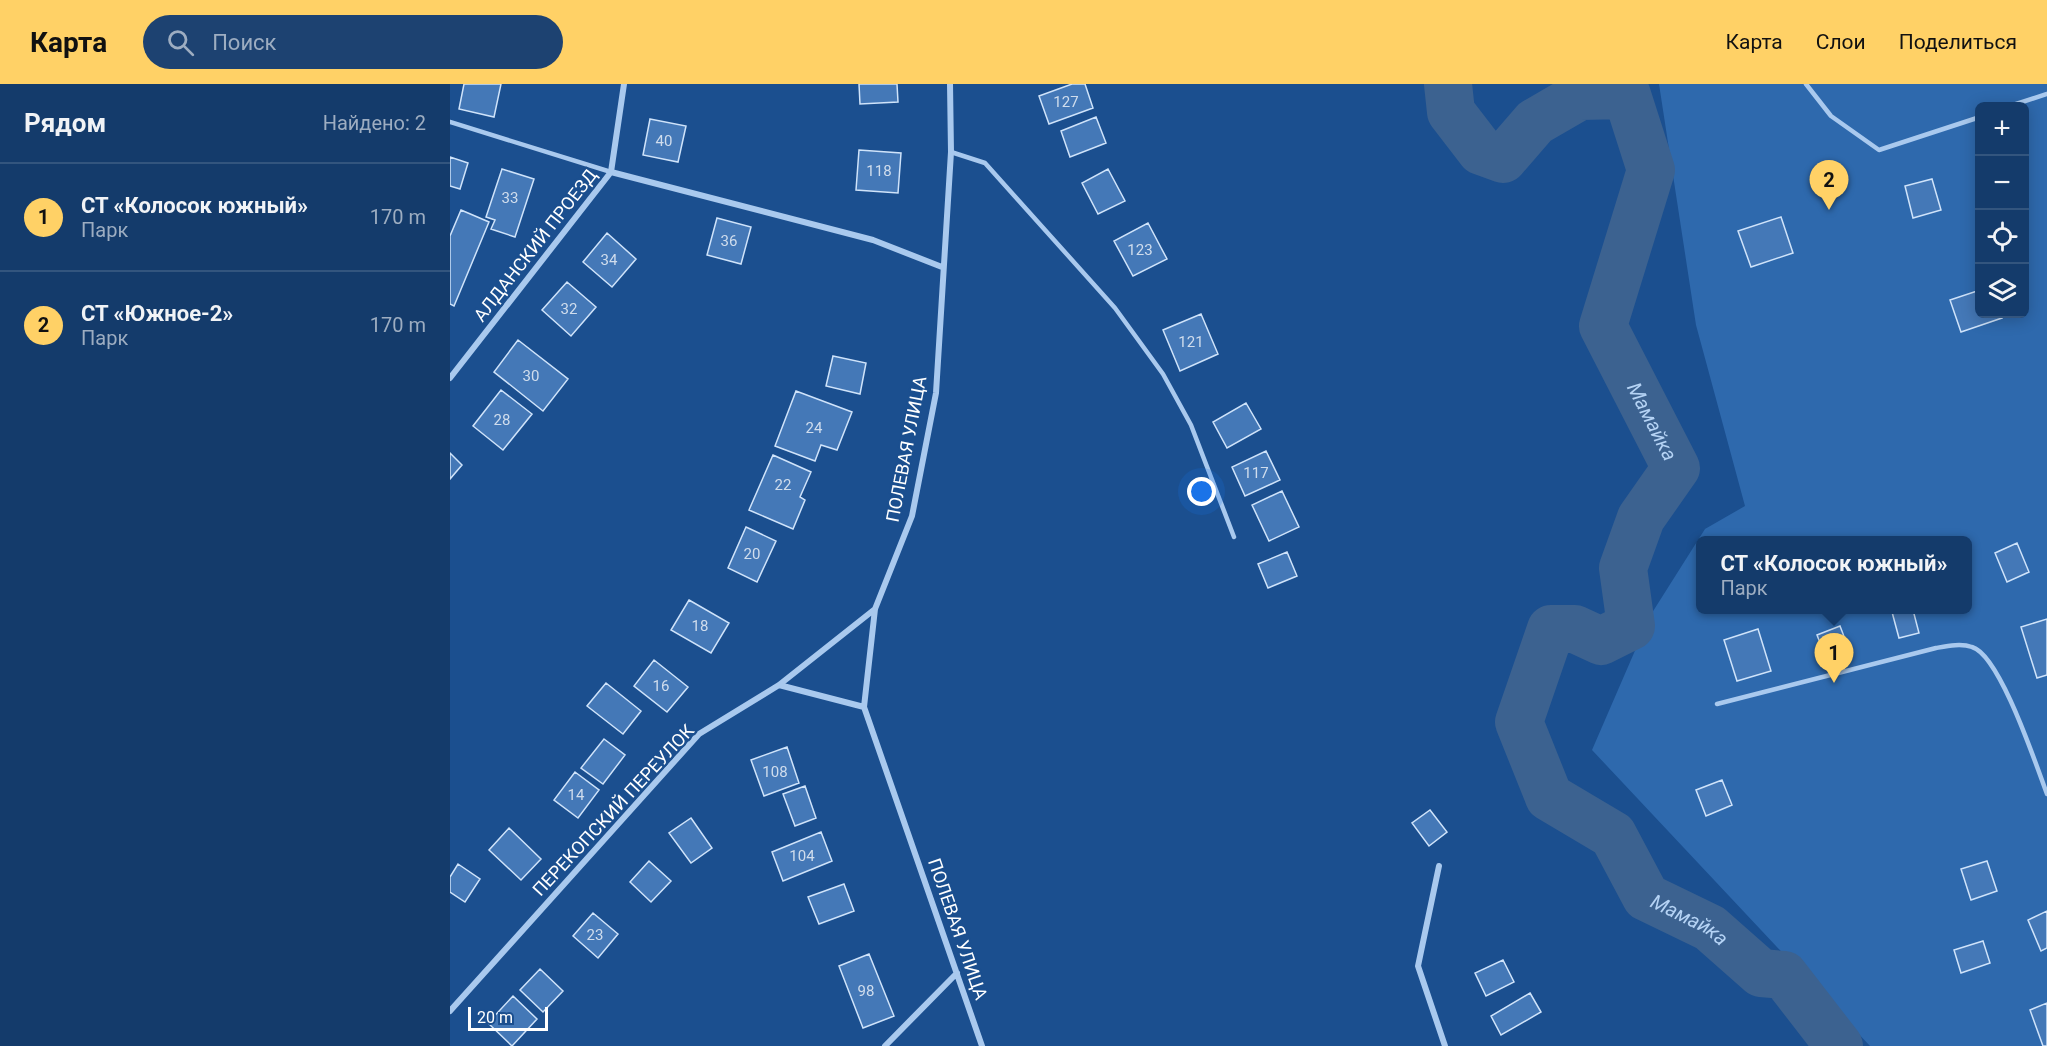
<!DOCTYPE html>
<html lang="ru">
<head>
<meta charset="utf-8">
<style>
  :root { --surface:#143b6b; --page:#1d4271; --text:#f1f3f6; --muted:#9dadc1; --line:#33557e; --accent:#ffd166 }
  body { margin:0; font-family:Roboto,sans-serif; background:var(--page); color:var(--text) }
  .controls { position:absolute; right:18px; top:18px; display:grid; overflow:hidden; border-radius:9px; box-shadow:0 3px 15px #0003 }
  .controls button { width:54px; height:54px; display:grid; place-items:center; padding:0; border:0; border-bottom:2px solid var(--line); background:var(--surface); color:var(--text); font:30px sans-serif }
  .scale { position:absolute; left:18px; bottom:15px; width:80px; box-sizing:border-box; padding-left:6px; border:3px solid #fff; border-top:0; font-size:16px; line-height:21px; white-space:nowrap; color:#fff; -webkit-text-stroke:4px #1b4f8f; paint-order:stroke }
  .you { position:absolute; left:752px; top:408px; width:21px; height:21px; margin:-15px; border:4px solid #fff; border-radius:50%; background:#1a73e8; box-shadow:0 0 0 9px #1a73e833 }
  .badge { display:grid; place-items:center; width:39px; height:39px; border-radius:50%; background:var(--accent); color:#111; font-size:20px; font-weight:700 }
  .pin { position:absolute; translate:-50% -50px; filter:drop-shadow(0 2px 3px #0008) }
  .pin::after { content:''; position:absolute; top:32px; width:21px; height:18px; background:inherit; clip-path:polygon(0 0,100% 0,50% 100%) }
  .popup { position:absolute; left:1246px; top:452px; width:276px; height:78px; box-sizing:border-box; display:grid; place-content:center; border-radius:9px; background:var(--surface); filter:drop-shadow(0 2px 4px #0005); font-size:20px; white-space:nowrap; color:var(--muted) }
  .popup b { font-size:22px; color:var(--text) }
  .popup::after { content:''; position:absolute; left:50%; top:100%; margin-left:-12px; border:12px solid transparent; border-top-color:var(--surface) }
  .list { margin:0; padding:0; list-style:none }
  h2 { display:flex; justify-content:space-between; align-items:center; height:78px; margin:0; padding:0 24px; font-size:26px }
  h2 small { font-size:20px; font-weight:400; color:var(--muted) }
  .list li { display:grid; grid-template-columns:39px 1fr auto; gap:18px; align-items:center; box-sizing:border-box; height:108px; padding:0 24px; border-top:2px solid var(--line) }
  .list b { display:block; font-size:22px; white-space:nowrap }
  .list p { margin:0; font-size:20px; white-space:nowrap; color:var(--muted) }
  .list em { font-size:20px; font-style:normal; color:var(--muted) }
  .icon { flex:none; width:33px; height:33px; fill:none; stroke:currentColor; stroke-width:2; stroke-linecap:round; stroke-linejoin:round }
  .map { position:relative; flex:none; width:1597px; height:962px; overflow:hidden }
  header { display:flex; align-items:center; gap:36px; box-sizing:border-box; height:84px; padding:0 30px; background:var(--accent); color:#111 }
  header strong { font-size:28px }
  nav { display:flex; gap:33px; margin-inline-start:auto; font-size:21px }
  .search { width:420px; height:54px; background:var(--page); display:flex; align-items:center; gap:15px; box-sizing:border-box; padding:0 21px; border-radius:33px; color:var(--muted); font-size:22px }
  main { display:flex }
  aside { flex:1; background:var(--surface) }
  .map>svg:first-child { display:block }
  .green { fill:#2e69ad; fill-rule:evenodd }
  .lines { fill:none; stroke-linecap:round; stroke-linejoin:round }
  .river { stroke:#3c6290; stroke-width:48 }
  .building { fill:#4478b7; stroke:#cfe3fa; stroke-width:1.5 }
  .service { stroke:#a9c9ee; stroke-width:4.5 }
  .minor { stroke:#a9c9ee; stroke-width:6 }
  .labels { text-anchor:middle; dominant-baseline:central; stroke-width:4.5; stroke-linejoin:round; paint-order:stroke }
  .number-label { font-size:15px; fill:#d0dded }
  .street-label { font-size:18px; fill:#fff; stroke:#1b4f8f }
  .water-label { font-size:20px; font-style:italic; fill:#b5d3f5; stroke:#1b4f8f }
</style>
</head>
<body>
<header>
<strong>Карта</strong>
<div class="search"><svg class="icon" aria-label="search" viewBox="0 0 24 24"><circle cx="10" cy="10" r="6"/><path d="M15 15l6 6"/></svg>Поиск</div>
<nav><a>Карта</a><a>Слои</a><a>Поделиться</a></nav>
</header>
<main>
<aside>
<h2>Рядом<small>Найдено: 2</small></h2>
<ul class="list">
<li><span class="badge">1</span><div><b>СТ «Колосок южный»</b><p>Парк</p></div><em>170 m</em></li>
<li><span class="badge">2</span><div><b>СТ «Южное-2»</b><p>Парк</p></div><em>170 m</em></li>
</ul>
</aside>
<div class="map">
<svg width="1597" height="962" viewBox="0 0 1597 962">
  <rect width="100%" height="100%" fill="#1b4f8f"/>
  <path class="green" d="M 1209,0 L 1597,0 L 1597,962 L 1420,962 L 1142,666 L 1200,532 L 1255,445 L 1295,422 L 1246,241 ZM 1530,22 L 1574,22 L 1574,230 L 1530,230 ZM 1250,456 L 1518,456 L 1518,526 L 1250,526 Z"/>
  <g class="lines">
    <path class="river" id="s1" d="M 998,0 L 1001,28 L 1031,67 L 1053,75 L 1085,38 L 1130,12 L 1177,11 L 1201,86 L 1153,242 L 1226,384 L 1191,434 L 1173,484 L 1181,542 L 1151,557 L 1125,545 L 1101,545 L 1069,638 L 1099,713 L 1163,751 L 1196,813 L 1260,844 L 1311,889 L 1334,891 L 1389,962"/>
  </g>
  <path class="building" d="M 14,0 L 51,0 L 44,33 L 9,25 Z
    M 409,0 L 447,0 L 448,18 L 410,20 Z
    M 622,0 L 635,0 L 643,24 L 599,40 L 589,12 Z
    M 646,33 L 656,59 L 620,73 L 611,47 Z
    M 200,35 L 236,42 L 228,78 L 193,71 Z
    M 409,66 L 451,69 L 448,109 L 406,106 Z
    M 0,73 L 18,79 L 10,105 L 0,102 Z
    M 52,85 L 84,95 L 65,153 L 41,145 L 45,136 L 36,133 Z
    M 658,85 L 675,117 L 648,130 L 632,99 Z
    M 1482,95 L 1491,126 L 1463,134 L 1455,102 Z
    M 11,126 L 39,138 L 4,222 L 0,220 L 0,152 Z
    M 1331,133 L 1343,169 L 1301,183 L 1288,147 Z
    M 267,134 L 301,143 L 291,180 L 257,171 Z
    M 698,139 L 717,175 L 683,192 L 664,157 Z
    M 157,149 L 186,175 L 162,203 L 133,178 Z
    M 117,198 L 146,223 L 121,252 L 92,226 Z
    M 1530,206 L 1530,230 L 1550,230 L 1552,234 L 1511,248 L 1500,216 Z
    M 751,230 L 768,270 L 730,287 L 713,246 Z
    M 68,256 L 118,295 L 93,327 L 44,288 Z
    M 383,272 L 416,279 L 410,310 L 376,302 Z
    M 51,306 L 82,330 L 53,366 L 23,342 Z
    M 346,307 L 402,328 L 387,366 L 371,361 L 365,377 L 325,362 Z
    M 796,319 L 811,345 L 777,364 L 763,338 Z
    M 816,367 L 830,396 L 795,412 L 782,383 Z
    M 0,369 L 12,381 L 0,395 Z
    M 323,371 L 361,388 L 350,413 L 355,416 L 343,445 L 299,426 Z
    M 832,407 L 849,443 L 819,457 L 802,421 Z
    M 296,443 L 326,457 L 307,498 L 278,484 Z
    M 1567,459 L 1579,488 L 1557,498 L 1545,469 Z
    M 837,468 L 847,492 L 818,504 L 808,480 Z
    M 239,516 L 279,539 L 261,569 L 221,546 Z
    M 1453,526 L 1463,526 L 1469,549 L 1449,554 L 1442,528 Z
    M 1597,535 L 1597,591 L 1587,594 L 1571,543 Z
    M 1390,542 L 1400,568 L 1377,577 L 1367,551 Z
    M 1308,545 L 1321,587 L 1287,597 L 1274,556 Z
    M 204,576 L 238,603 L 217,628 L 184,602 Z
    M 156,599 L 191,627 L 173,650 L 137,622 Z
    M 154,655 L 175,671 L 153,700 L 131,684 Z
    M 337,663 L 349,699 L 314,712 L 301,676 Z
    M 125,688 L 149,706 L 128,734 L 104,716 Z
    M 1272,696 L 1282,721 L 1256,732 L 1246,706 Z
    M 355,702 L 366,734 L 345,742 L 333,710 Z
    M 980,726 L 997,748 L 979,762 L 962,739 Z
    M 241,734 L 262,764 L 241,779 L 219,749 Z
    M 59,744 L 91,775 L 71,796 L 39,766 Z
    M 371,748 L 382,777 L 333,797 L 322,768 Z
    M 199,777 L 221,797 L 201,818 L 180,798 Z
    M 1537,777 L 1547,807 L 1521,816 L 1511,785 Z
    M 8,780 L 30,795 L 15,818 L 0,808 L 0,793 Z
    M 394,800 L 404,827 L 369,840 L 358,813 Z
    M 1597,827 L 1597,864 L 1591,867 L 1578,836 Z
    M 143,829 L 168,850 L 148,874 L 123,852 Z
    M 1533,857 L 1540,879 L 1511,889 L 1504,866 Z
    M 419,870 L 444,932 L 413,944 L 389,882 Z
    M 1053,876 L 1064,898 L 1036,912 L 1025,889 Z
    M 90,885 L 113,907 L 93,928 L 70,906 Z
    M 1080,909 L 1091,928 L 1051,951 L 1041,932 Z
    M 63,912 L 87,935 L 62,962 L 38,939 Z
    M 1597,919 L 1597,962 L 1593,962 L 1580,926 Z"/>
  <g class="lines">
    <path class="service" d="M 1356,0 L 1381,32 L 1429,66 L 1530,33
      M 1560,22 L 1597,10
      M 0,38 L 161,88
      M 501,68 L 535,79 L 665,224 L 713,290 L 741,341 L 784,453
      M 1267,620 L 1486,564 C 1497,562 1511,559 1522,563 C 1550,571 1586,681 1597,710"/>
    <path class="minor" d="M 500,0 L 501,68 L 486,309 L 462,432 L 425,525 L 414,623 L 532,962
      M 161,88 L 423,156 L 492,183
      M 0,294 L 161,88 L 174,0
      M 329,601 L 414,623
      M 989,782 L 968,882 L 995,962
      M 0,927 L 249,650 L 329,601 L 425,525
      M 435,962 L 507,889"/>
  </g>
  <g class="labels">
    <g class="number-label">
      <text x="616" y="18">127</text>
      <text x="214" y="57">40</text>
      <text x="429" y="87">118</text>
      <text x="60" y="114">33</text>
      <text x="279" y="157">36</text>
      <text x="690" y="166">123</text>
      <text x="159" y="176">34</text>
      <text x="119" y="225">32</text>
      <text x="741" y="258">121</text>
      <text x="81" y="292">30</text>
      <text x="52" y="336">28</text>
      <text x="364" y="344">24</text>
      <text x="806" y="389">117</text>
      <text x="333" y="401">22</text>
      <text x="302" y="470">20</text>
      <text x="250" y="542">18</text>
      <text x="211" y="602">16</text>
      <text x="325" y="688">108</text>
      <text x="126" y="711">14</text>
      <text x="352" y="772">104</text>
      <text x="145" y="851">23</text>
      <text x="416" y="907">98</text>
    </g>
    <g class="street-label">
      <text transform="translate(85 161) rotate(-52)">АЛДАНСКИЙ ПРОЕЗД</text>
      <text transform="translate(456 365) rotate(-79)">ПОЛЕВАЯ УЛИЦА</text>
      <text transform="translate(163 726) rotate(-47)">ПЕРЕКОПСКИЙ ПЕРЕУЛОК</text>
      <text transform="translate(508 845) rotate(71)">ПОЛЕВАЯ УЛИЦА</text>
    </g>
    <g class="water-label">
      <text stroke="none"><textPath href="#s1" startOffset="598">Мамайка</textPath></text>
      <text stroke="none"><textPath href="#s1" startOffset="1282">Мамайка</textPath></text>
    </g>
  </g>
</svg>
<div class="controls">
<button>+</button>
<button>−</button>
<button><svg class="icon" aria-label="locate" viewBox="0 0 24 24"><circle cx="12" cy="12" r="6"/><path d="M12 2v4M12 18v4M2 12h4M18 12h4"/></svg></button>
<button><svg class="icon" aria-label="layers" viewBox="0 0 24 24"><path d="M12 4l9 5-9 5-9-5zM3 14l9 5 9-5"/></svg></button>
</div>
<div class="scale">20 m</div>
<div class="you"></div>
<div class="pin badge" style="left:1384px;top:599px">1</div>
<div class="popup"><b>СТ «Колосок южный»</b>Парк</div>
<div class="pin badge" style="left:1379px;top:126px">2</div>
</div>
</main>
</body>
</html>
